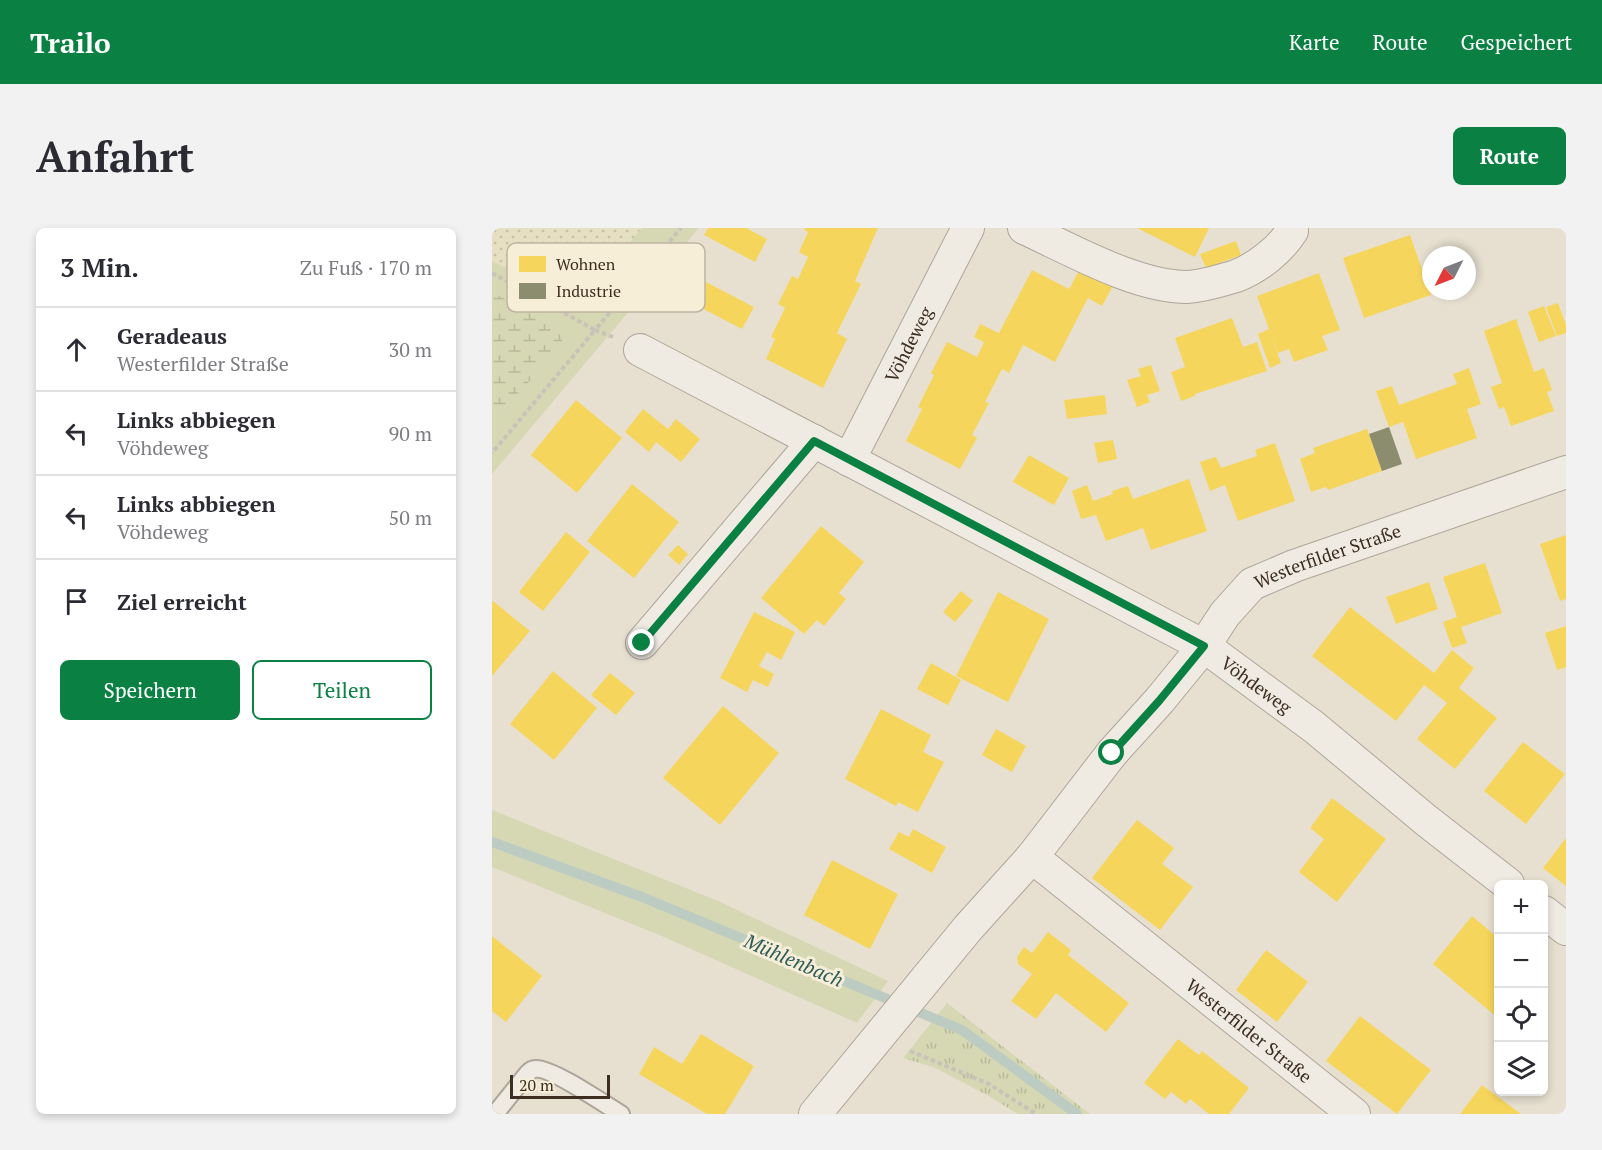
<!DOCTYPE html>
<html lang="de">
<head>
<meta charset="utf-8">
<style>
  :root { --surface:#fff; --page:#f2f2f3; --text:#2b2b33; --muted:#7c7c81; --line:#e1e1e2; --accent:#0b8043 }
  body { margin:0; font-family:"PT Serif",serif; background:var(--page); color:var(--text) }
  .controls { position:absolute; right:18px; bottom:18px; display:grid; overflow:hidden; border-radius:9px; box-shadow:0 3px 9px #0003 }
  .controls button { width:54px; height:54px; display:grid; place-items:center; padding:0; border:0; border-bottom:2px solid var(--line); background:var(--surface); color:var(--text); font:30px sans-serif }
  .compass { position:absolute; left:930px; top:18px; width:54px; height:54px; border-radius:50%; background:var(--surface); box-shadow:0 3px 9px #0003; rotate:228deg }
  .scale { position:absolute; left:18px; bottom:15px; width:100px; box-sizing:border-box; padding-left:6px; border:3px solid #3d2e20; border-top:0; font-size:16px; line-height:21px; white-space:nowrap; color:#3d2e20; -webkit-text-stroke:4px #f7eed8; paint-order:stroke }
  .stop { position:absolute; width:18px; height:18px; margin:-14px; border:4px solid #0b8043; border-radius:50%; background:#fff }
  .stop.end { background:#0b8043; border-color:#fff; box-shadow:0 2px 6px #0008 }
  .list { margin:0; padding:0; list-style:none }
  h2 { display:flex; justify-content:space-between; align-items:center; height:78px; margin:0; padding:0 24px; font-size:26px }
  h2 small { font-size:20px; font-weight:400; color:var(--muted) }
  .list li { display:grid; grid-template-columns:39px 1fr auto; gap:18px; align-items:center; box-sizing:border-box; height:84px; padding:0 24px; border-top:2px solid var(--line) }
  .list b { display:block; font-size:22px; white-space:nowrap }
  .list p { margin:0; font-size:20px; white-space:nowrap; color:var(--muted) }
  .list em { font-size:20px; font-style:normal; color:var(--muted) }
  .actions { display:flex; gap:12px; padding:18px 24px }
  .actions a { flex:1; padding:14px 0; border:2px solid var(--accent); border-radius:9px; text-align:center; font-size:21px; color:var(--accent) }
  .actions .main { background:var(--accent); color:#fff }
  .icon { flex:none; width:33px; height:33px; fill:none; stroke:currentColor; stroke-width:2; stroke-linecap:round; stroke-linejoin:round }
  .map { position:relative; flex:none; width:1074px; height:886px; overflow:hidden; border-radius:9px }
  header { display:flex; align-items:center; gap:36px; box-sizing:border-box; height:84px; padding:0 30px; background:var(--accent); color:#fff }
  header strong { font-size:28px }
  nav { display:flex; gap:33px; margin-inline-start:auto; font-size:21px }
  .intro { display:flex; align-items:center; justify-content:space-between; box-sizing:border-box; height:144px; padding:0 36px }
  h1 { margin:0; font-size:42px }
  .button { padding:15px 27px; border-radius:9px; background:var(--accent); color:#fff; font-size:21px; font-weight:700 }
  main { display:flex; gap:36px; padding:0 36px }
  aside { flex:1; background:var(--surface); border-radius:9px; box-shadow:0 3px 9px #0003 }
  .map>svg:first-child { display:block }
  .farmland { fill:url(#farmland-dots) }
  .grass { fill:#d6d7b3 }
  .wetland { fill:url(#wetland-marsh) }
  .park { fill:url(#park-tufts) }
  .homes { fill:#f6d55c }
  .industry { fill:#8c8c6e }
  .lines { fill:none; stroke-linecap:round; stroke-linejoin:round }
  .stream { stroke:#bcccc2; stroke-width:10 }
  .service-casing { stroke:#ada599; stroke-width:20 }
  .minor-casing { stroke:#ada599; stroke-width:34 }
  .path { stroke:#c8c2b9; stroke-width:4; stroke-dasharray:4.5 3; stroke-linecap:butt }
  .service { stroke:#efebe3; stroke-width:16 }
  .minor { stroke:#efebe3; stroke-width:32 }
  .route { stroke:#0b8043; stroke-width:8 }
  .labels { text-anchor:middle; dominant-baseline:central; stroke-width:6; stroke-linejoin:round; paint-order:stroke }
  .street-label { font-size:18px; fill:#3d2e20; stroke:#f7eed8 }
  .water-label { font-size:20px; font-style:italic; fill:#2f5d5a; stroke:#f7eed8 }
  .key { fill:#f7eed8; stroke:#bfb4a1; stroke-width:1.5 }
  .key-label { font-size:16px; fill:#3d2e20 }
</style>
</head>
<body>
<header>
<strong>Trailo</strong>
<nav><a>Karte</a><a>Route</a><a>Gespeichert</a></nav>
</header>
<div class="intro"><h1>Anfahrt</h1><a class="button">Route</a></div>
<main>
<aside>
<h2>3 Min.<small>Zu Fuß · 170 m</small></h2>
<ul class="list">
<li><svg class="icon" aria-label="ahead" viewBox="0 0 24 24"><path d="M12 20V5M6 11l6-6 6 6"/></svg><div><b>Geradeaus</b><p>Westerfilder Straße</p></div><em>30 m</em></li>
<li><svg class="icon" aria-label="left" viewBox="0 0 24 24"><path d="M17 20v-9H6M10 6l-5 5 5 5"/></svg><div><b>Links abbiegen</b><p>Vöhdeweg</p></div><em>90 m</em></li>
<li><svg class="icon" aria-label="left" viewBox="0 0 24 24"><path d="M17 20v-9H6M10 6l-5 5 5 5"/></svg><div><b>Links abbiegen</b><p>Vöhdeweg</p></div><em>50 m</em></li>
<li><svg class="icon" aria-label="arrive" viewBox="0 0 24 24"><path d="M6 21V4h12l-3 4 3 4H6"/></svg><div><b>Ziel erreicht</b></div></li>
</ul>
<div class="actions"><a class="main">Speichern</a><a>Teilen</a></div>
</aside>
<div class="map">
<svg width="1074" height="886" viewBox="0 0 1074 886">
  <defs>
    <pattern id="farmland-dots" width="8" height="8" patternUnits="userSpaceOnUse" patternTransform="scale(1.5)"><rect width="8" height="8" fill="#e6dfc2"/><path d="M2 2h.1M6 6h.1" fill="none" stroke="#c6c0a6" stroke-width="1.8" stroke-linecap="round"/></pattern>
    <pattern id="wetland-marsh" width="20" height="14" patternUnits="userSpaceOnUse" patternTransform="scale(1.5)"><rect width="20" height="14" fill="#d6d7b3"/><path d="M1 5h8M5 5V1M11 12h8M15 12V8" fill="none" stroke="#b9b99a"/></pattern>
    <pattern id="park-tufts" width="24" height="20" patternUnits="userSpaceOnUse" patternTransform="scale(1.5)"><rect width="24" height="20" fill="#d6d7b3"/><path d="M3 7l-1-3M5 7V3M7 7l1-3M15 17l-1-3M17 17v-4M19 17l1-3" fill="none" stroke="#b9b99a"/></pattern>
  </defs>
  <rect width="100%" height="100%" fill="#e7e0d1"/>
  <path class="farmland" d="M 0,0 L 150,0 L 86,76 L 0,33 Z"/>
  <path class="grass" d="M 150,0 L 207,0 L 0,246 L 0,192 L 72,118 L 66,99 L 0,64 L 0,33 L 86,76 Z
    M 0,582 L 226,673 L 396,753 L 365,795 L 172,709 L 0,639 Z"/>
  <path class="wetland" d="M 0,64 L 66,99 L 72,118 L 0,192 Z"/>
  <path class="park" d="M 455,775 L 594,883 L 599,886 L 526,886 L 495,867 L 441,839 L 411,830 Z"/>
  <path class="homes" d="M 216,0 L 254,0 L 275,11 L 263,34 L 212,7 Z
    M 313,0 L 386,0 L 363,53 L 369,56 L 345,105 L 355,111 L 331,160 L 274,131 L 283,111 L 279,109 L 293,80 L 286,76 L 300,48 L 306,51 L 316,29 L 307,24 L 316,4 L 312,2 Z
    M 645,0 L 717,0 L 703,29 Z
    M 918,7 L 939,67 L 872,90 L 851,30 Z
    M 744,13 L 749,27 L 714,40 L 708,26 Z
    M 183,38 L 262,79 L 250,101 L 171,60 Z
    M 588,41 L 621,58 L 610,78 L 596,70 L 563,134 L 531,117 L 517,145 L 510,141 L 493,174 L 497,175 L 480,207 L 485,210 L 468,241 L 414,213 L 430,181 L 426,179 L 442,147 L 439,145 L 455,114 L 485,129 L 492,114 L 482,109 L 488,96 L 507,105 L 540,42 L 577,61 Z
    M 827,45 L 848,102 L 830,108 L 836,122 L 802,134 L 797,121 L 786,125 L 779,107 L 789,135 L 778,140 L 766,106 L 777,101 L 765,68 Z
    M 1066,75 L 1074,97 L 1074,105 L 1065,108 L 1054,79 Z
    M 1052,78 L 1064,108 L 1047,114 L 1036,84 Z
    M 740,90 L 751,119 L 765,114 L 775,143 L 703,166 L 703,168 L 689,173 L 679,144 L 693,139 L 683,110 Z
    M 1024,91 L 1042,144 L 1052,140 L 1060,162 L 1055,164 L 1062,183 L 1019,198 L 1012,179 L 1007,181 L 999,159 L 1010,155 L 992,103 Z
    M 659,137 L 668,163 L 655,167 L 658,174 L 645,179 L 635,152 L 649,148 L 646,141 Z
    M 977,140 L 989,176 L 975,181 L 985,210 L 924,231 L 911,194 L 897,199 L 884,163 L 900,158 L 907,177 L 965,156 L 961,146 Z
    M 613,167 L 615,186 L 575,191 L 572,172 Z
    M 84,172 L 130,210 L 85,265 L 39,227 Z
    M 151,181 L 176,201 L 184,191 L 208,211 L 189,234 L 164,214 L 157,224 L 133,204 Z
    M 875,201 L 890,243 L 836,262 L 834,259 L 819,264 L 808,231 L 823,225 L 821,220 Z
    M 621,212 L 625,231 L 606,235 L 602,215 Z
    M 783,215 L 803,273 L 746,293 L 733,257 L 718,263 L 708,234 L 724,229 L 729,240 L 765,228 L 763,222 Z
    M 537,227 L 577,250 L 562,277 L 521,254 Z
    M 697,251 L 715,303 L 659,322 L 651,300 L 614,313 L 604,287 L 589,291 L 580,263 L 595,257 L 601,273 L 621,266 L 620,263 L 636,258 L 641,271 Z
    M 140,256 L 187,294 L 142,350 L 95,313 Z
    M 329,298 L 372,334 L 347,365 L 354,371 L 332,398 L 325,392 L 312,406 L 269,370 Z
    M 74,304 L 98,324 L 51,383 L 27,364 Z
    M 1074,307 L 1074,371 L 1068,373 L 1048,316 Z
    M 186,317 L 196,326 L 187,337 L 176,327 Z
    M 993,335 L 1010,385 L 969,399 L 975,415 L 960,420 L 951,394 L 965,389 L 951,349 Z
    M 937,354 L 946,381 L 904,396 L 894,369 Z
    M 469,363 L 481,373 L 463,394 L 451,384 Z
    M 506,364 L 557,391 L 516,474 L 464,448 Z
    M 1,373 L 38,403 L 0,448 L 0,374 Z
    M 858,379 L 942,445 L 960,422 L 982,440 L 967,460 L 1005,490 L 963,541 L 925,511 L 955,475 L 932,457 L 904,493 L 820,428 Z
    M 262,384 L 303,404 L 289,432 L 275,424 L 267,438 L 282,446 L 276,459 L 261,452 L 255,464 L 228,450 Z
    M 1074,398 L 1074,439 L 1065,442 L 1053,405 Z
    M 439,435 L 469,452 L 456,477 L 425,461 Z
    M 61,443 L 105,480 L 62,532 L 18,496 Z
    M 118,445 L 143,465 L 124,487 L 99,467 Z
    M 231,478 L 287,525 L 228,597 L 171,550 Z
    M 389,481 L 439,507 L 431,524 L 452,534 L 426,584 L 406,574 L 404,578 L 353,551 Z
    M 504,501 L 534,518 L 520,544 L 490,527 Z
    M 1031,514 L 1073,546 L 1034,596 L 992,563 Z
    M 840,570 L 894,611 L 845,674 L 807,644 L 832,611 L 818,600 Z
    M 645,592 L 682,620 L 670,636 L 701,659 L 668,702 L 600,650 Z
    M 421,601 L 454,619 L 440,645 L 397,621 L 407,604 L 417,609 Z
    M 1074,610 L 1074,658 L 1051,640 Z
    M 340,632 L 406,666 L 378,721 L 312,687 Z
    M 980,688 L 1006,710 L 1006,790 L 941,736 Z
    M 556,704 L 579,722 L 576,727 L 637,775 L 614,804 L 564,765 L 544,791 L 519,773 L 540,746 L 526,736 L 525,729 L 532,719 L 540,725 Z
    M 0,708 L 50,748 L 14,794 L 0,783 Z
    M 774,722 L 816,754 L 785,794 L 744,762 Z
    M 868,788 L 939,842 L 905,886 L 834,833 Z
    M 209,806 L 262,838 L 233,886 L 215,886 L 147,846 L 162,819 L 190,836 Z
    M 686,811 L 707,827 L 710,823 L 757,860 L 737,886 L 717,886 L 698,871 L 694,876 L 679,864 L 673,871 L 652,855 Z
    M 990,857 L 1029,886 L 968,886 Z"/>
  <path class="industry" d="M 897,199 L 910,236 L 890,243 L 877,206 Z"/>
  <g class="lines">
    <path class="stream" d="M 0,614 L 150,669 L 470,802 L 585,886"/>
    <g class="service-casing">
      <path id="service" d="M 3,886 L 35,846 C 38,843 39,841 43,841 C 57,838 114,877 129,886"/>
    </g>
    <g class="minor-casing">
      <g id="minor">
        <path d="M 532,0 C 578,21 644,59 695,59 C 712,58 727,53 744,48 C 765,40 788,22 800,3"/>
        <path id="s1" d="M 148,122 L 712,418 L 822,499 L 935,593 L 1016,656"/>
        <path id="s2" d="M 357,232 L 476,0"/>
        <path d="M 150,415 L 322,213"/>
        <path id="s3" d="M 540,629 L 862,886"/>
        <path d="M 1052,684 L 1074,701"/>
        <path id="s4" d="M 323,886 L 476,700 L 540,629 L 620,525 L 667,473 L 712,418 L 733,386 L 760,356 L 802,338 L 1074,244"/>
      </g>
    </g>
    <path class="path" d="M 0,45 L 103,102 L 0,225
      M 121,109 L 103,102 L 189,0
      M 418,823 L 497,856 L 544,886"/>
    <use href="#service" class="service"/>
    <use href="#minor" class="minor"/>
  </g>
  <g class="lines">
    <path class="route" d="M 150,415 L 322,213 L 712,418 L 667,473 L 620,525"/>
  </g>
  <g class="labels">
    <g class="street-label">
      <text stroke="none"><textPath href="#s2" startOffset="130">Vöhdeweg</textPath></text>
      <text stroke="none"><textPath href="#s4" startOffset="768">Westerfilder Straße</textPath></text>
      <text stroke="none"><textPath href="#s1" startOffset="702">Vöhdeweg</textPath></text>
      <text stroke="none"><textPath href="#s3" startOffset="278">Westerfilder Straße</textPath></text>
    </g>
    <g class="water-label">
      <text transform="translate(302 732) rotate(23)">Mühlenbach</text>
    </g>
  </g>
  <rect x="15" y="15" width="198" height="69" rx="9" class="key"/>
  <rect x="27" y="28" width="27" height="16" fill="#f6d55c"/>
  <rect x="27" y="55" width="27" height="16" fill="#8c8c6e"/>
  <g class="key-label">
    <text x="64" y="42">Wohnen</text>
    <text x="64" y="69">Industrie</text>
  </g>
</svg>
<div class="controls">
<button>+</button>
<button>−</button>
<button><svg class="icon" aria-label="locate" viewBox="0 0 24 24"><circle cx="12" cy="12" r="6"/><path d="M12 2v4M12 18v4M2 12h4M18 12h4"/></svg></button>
<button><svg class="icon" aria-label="layers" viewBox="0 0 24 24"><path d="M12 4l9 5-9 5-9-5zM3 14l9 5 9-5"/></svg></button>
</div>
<svg class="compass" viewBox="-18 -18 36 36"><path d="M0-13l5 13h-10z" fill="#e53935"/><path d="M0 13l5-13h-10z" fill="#7c7c81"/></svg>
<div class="scale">20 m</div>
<div class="stop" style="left:620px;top:525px"></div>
<div class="stop end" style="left:150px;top:415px"></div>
</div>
</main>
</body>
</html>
